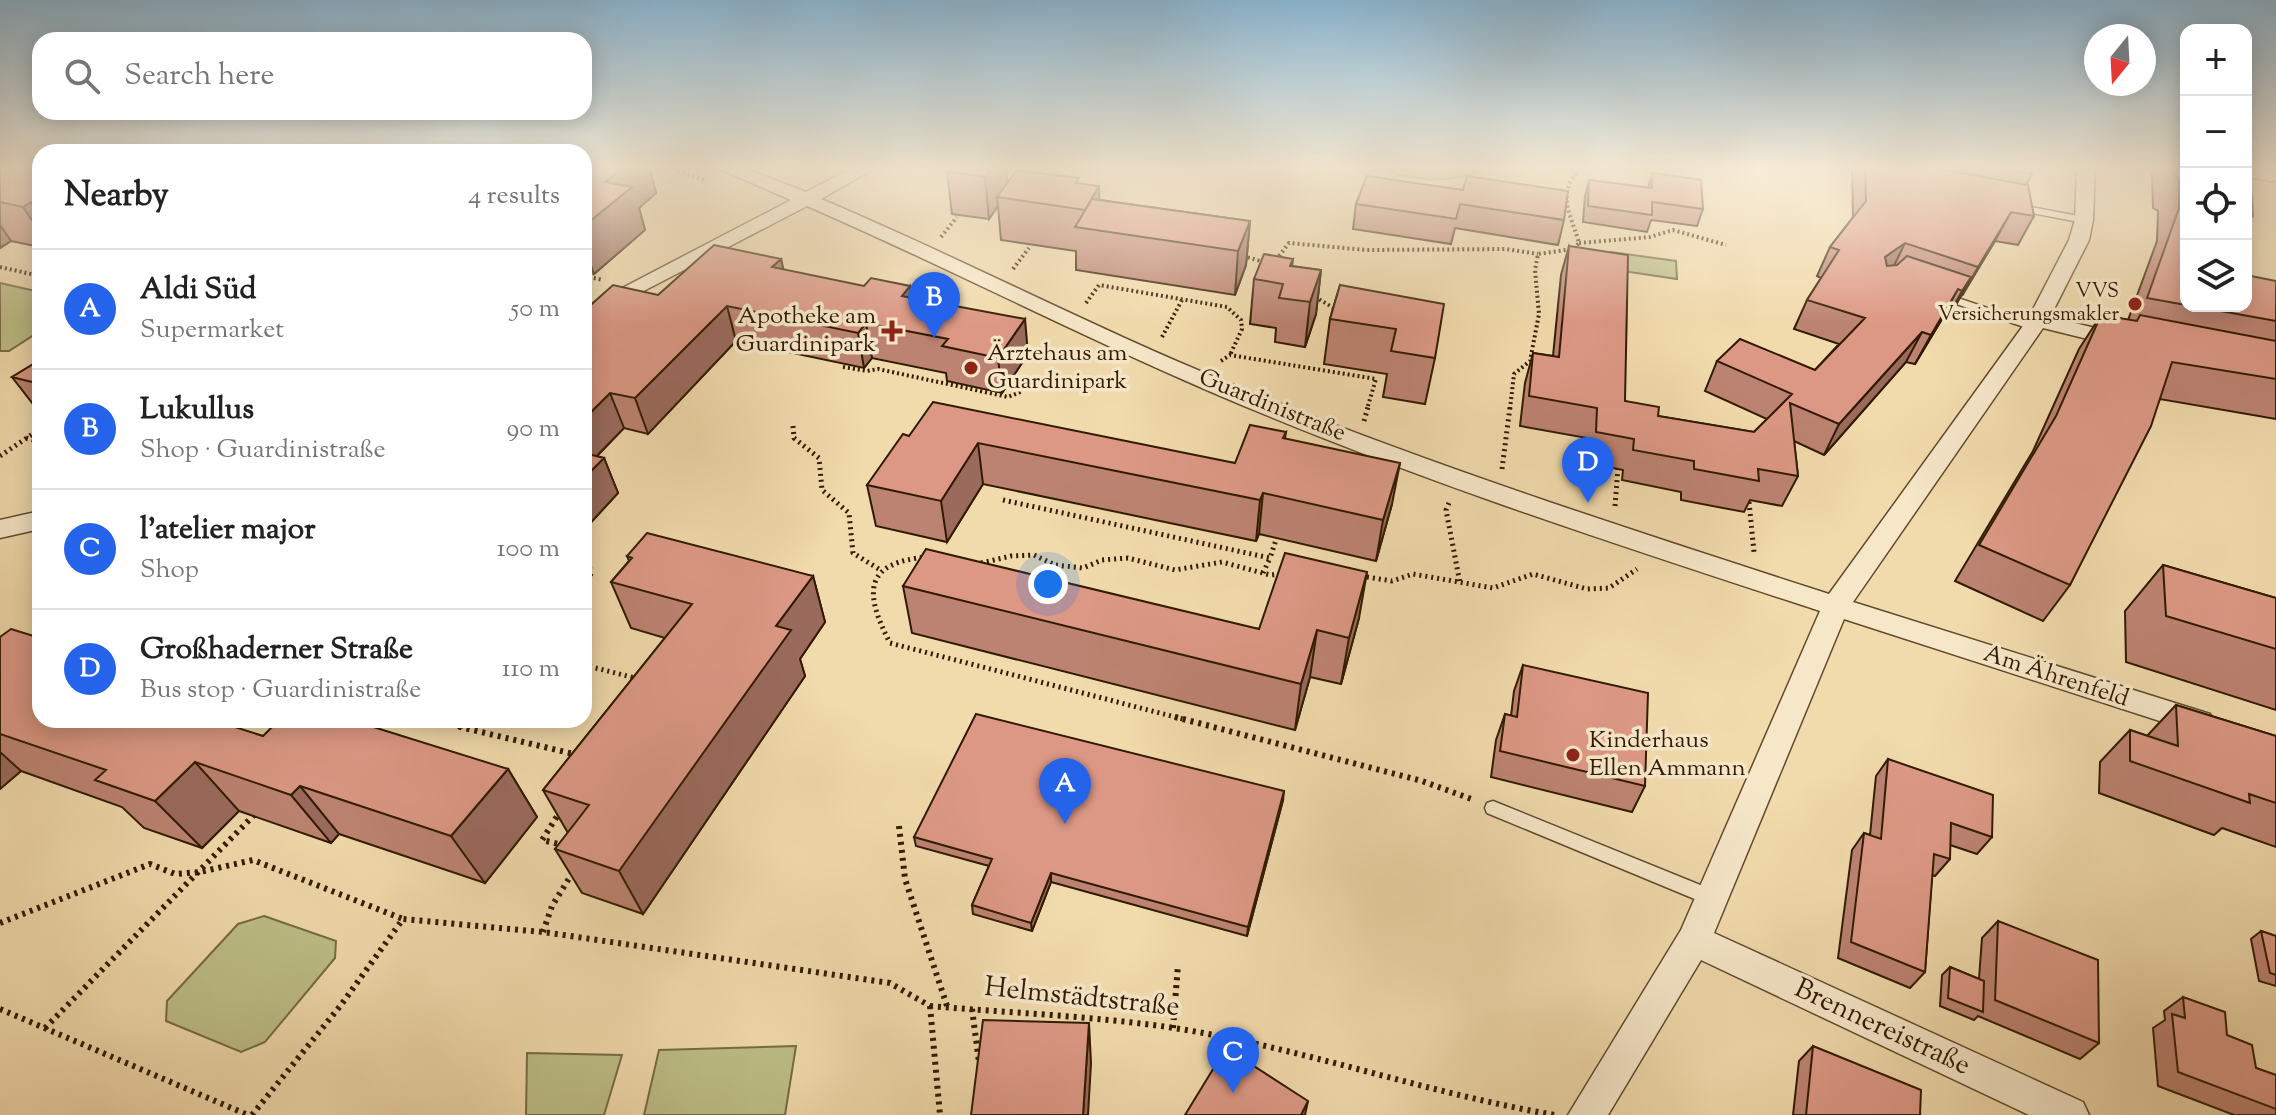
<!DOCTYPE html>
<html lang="en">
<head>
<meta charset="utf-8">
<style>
  :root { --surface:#fff; --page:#f6f6f6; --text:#222; --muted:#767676; --line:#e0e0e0; --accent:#2563eb }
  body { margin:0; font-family:"Sorts Mill Goudy",serif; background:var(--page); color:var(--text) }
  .controls { position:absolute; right:24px; top:24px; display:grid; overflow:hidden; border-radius:16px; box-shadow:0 4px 20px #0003 }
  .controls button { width:72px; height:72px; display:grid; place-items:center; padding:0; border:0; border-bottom:2px solid var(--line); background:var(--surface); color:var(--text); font:40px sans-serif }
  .compass { position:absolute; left:2084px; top:24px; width:72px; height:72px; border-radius:50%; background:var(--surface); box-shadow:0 4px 20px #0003; rotate:198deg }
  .you { position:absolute; left:1048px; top:584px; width:28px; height:28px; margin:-20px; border:6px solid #fff; border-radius:50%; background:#1a73e8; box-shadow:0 0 0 12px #1a73e833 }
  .badge { display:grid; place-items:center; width:52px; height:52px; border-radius:50%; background:var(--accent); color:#fff; font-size:26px; font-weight:700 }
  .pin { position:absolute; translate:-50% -66px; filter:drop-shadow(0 2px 4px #0008) }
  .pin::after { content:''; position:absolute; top:42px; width:28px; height:24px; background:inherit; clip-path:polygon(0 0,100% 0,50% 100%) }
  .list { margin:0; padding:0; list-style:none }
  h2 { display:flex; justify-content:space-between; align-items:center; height:104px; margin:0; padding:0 32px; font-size:34px }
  h2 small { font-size:26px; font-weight:400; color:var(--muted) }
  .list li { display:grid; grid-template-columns:52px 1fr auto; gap:24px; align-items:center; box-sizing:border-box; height:120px; padding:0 32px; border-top:2px solid var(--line) }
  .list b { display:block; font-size:30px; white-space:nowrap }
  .list p { margin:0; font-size:26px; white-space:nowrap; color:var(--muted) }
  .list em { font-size:26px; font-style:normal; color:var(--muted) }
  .icon { flex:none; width:44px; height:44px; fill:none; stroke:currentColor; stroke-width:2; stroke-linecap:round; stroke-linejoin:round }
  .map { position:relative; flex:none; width:2276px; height:1115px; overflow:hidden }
  .search { position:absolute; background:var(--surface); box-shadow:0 4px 20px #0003; left:32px; top:32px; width:560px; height:88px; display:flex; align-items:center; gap:20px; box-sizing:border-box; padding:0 28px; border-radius:24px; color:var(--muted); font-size:30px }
  .panel { position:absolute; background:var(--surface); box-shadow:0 4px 20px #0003; left:32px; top:144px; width:560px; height:584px; border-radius:24px }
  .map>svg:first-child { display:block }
  .green { fill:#bdbe87; stroke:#776c44; stroke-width:2 }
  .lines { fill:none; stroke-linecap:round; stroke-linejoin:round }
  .lane-casing { stroke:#614b2b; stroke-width:3 }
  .street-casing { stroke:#614b2b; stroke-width:3 }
  .path-far2 { stroke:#311b00; stroke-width:4; stroke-dasharray:2 3; stroke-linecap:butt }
  .path-far1 { stroke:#311b00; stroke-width:5; stroke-dasharray:2 4; stroke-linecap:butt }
  .path { stroke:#311b00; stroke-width:6; stroke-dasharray:3 5; stroke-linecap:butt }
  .lane { fill:#f6e7c9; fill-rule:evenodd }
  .street { fill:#f6e7c9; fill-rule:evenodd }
  .wall { fill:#bd8372; stroke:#311b00; stroke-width:2 }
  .shaded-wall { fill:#9a6a5d; stroke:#311b00; stroke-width:2 }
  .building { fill:#dc9885; stroke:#311b00; stroke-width:2 }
  .poi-dot { fill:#8f2418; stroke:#f6e7c9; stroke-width:3 }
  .labels { text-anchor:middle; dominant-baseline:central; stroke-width:7; stroke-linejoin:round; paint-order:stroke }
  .far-poi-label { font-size:20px; fill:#311b00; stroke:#f6e7c9; text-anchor:end }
  .poi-label { font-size:24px; fill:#311b00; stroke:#f6e7c9; text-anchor:start }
  .street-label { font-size:24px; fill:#311b00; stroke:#f6e7c9 }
  .near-street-label { font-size:28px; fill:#311b00; stroke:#f6e7c9 }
</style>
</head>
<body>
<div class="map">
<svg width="2276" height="1115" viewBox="0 0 2276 1115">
  <rect width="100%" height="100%" fill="#f1daac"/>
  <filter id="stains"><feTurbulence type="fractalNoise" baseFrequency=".0025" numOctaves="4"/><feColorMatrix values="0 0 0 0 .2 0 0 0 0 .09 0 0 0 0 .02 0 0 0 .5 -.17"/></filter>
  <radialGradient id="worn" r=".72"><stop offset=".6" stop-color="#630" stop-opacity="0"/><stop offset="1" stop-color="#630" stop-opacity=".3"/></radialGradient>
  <path class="green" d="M 1380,167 L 1477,167 L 1478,168 L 1475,173 C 1448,183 1405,181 1380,167 Z
    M 1611,252 L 1676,261 L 1677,279 L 1609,269 Z
    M 0,283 L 40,292 L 40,331 L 9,351 L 0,351 Z
    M 264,916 L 336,941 L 335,958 L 265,1042 L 241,1052 L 166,1021 L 167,1001 L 238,924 Z
    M 796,1046 L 785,1115 L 644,1115 L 659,1050 Z
    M 527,1053 L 622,1055 L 604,1115 L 526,1115 Z"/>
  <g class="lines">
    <g class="lane-casing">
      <path id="lane" d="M 2015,204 L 2084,217 L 2089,220 L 2084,223 L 2011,209 L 2011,205 Z
        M 1940,292 L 2038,325 L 2040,327 L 2034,330 L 2030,329 L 1936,297 L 1936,293 Z
        M 1493,801 L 1720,893 L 1723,899 L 1720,905 L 1714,907 L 1487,813 L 1485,808 L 1487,803 Z"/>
    </g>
    <g class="street-casing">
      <path id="street" d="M 715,167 L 741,167 L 806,192 L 854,167 L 877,167 L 821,199 C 959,257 1091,327 1229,383 C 1426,464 1628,529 1829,594 L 2028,319 L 2069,240 L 2075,220 L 2077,167 L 2095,167 L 2093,220 L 2089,240 L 2050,317 L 2132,337 L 2135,342 L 2124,348 L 2043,328 L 1853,602 L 2210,714 L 2215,722 L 2210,730 L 2200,734 L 1844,619 L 1714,933 L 2083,1102 L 2089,1115 L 2029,1115 L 1701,960 L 1608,1115 L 1568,1115 L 1681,930 L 1820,611 C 1615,544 1408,477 1209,391 C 1074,333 943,265 807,206 L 584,322 L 584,308 L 791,200 Z
        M 2246,167 L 2276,172 L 2276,182 L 2246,177 Z
        M 40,511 L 40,529 L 0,538 L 0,520 Z"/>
    </g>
    <path class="path-far2" d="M 669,167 L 705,180
      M 933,167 L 951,171
      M 941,237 L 957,217
      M 1579,243 L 1650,237 L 1673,230 L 1726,245
      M 1243,256 L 1264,262
      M 1276,260 L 1289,243 L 1367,250 L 1506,249 L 1538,254
      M 0,267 L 40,276
      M 1013,269 L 1029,248
      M 584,276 L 603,280
      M 1315,297 L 1337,310
      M 1086,303 L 1099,285 L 1227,307 L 1241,320 L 1242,329 L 1230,355
      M 1162,337 L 1183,298
      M 1221,361 L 1230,355 L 1376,379 L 1367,409
      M 843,367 L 867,371 L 878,369 L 1008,397 L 1023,391
      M 1510,409 L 1514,374 L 1530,361 L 1539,314 L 1535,270 L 1538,254 L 1573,249 L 1579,243 C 1572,217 1557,196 1576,174 L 1571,167"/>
    <path class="path-far1" d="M 1364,421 L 1368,407
      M 793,426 L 794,438 L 819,458 L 822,490 L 849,513 L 853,553 L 882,571
      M 26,438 L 40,442
      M 0,456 L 40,429
      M 1502,469 L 1510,407
      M 1003,500 L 1270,558 L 1278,534
      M 1749,502 L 1754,552
      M 1449,503 L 1446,510 L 1460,583
      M 1615,506 L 1618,468
      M 928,557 C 863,562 864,593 890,643 L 1183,719
      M 981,563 L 1011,556 L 1034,555 L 1055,565 L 1083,568 L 1102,560 L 1128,558 L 1175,570 L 1222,562 L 1270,575 L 1282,574
      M 584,568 L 592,570 L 584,596
      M 1263,573 L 1270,558
      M 1361,576 L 1392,581 L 1413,574 L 1493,588 L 1533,574 L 1587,589 L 1609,588 L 1637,569
      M 584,665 L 639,679"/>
    <path class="path" d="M 1175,717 L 1422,781 L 1474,800
      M 466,720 L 460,727 L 578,755
      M 561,810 L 542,840 L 563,845
      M 899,826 L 905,879 L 947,1006
      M 0,923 L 150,864 L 175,874 L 200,872 L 253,860 L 403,919
      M 543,932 L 552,906 L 573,872
      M 930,1006 C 1011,1013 1094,1016 1174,1028 C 1302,1048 1426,1093 1555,1115
      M 930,1006 L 940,1115
      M 0,1009 L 248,1115
      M 972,1009 L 979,1062
      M 45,1028 L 258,811
      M 1173,1028 L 1178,965
      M 252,1115 L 341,1005 L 403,919 L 543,932 L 890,983 L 930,1006"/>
    <use href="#lane" class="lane"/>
    <use href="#street" class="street"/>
  </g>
  <path class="wall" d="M 0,167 L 40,172 L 40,247 L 11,241 L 0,248 Z
    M 584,167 L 649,167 L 656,193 L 639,208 L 645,230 L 594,274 L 584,272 Z
    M 951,167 L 1007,184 L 1079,184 L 1100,200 L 1250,221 L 1246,265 L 1235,295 L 1076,270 L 1076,251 L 1001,240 L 998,206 L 989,219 L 952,214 L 947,171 Z
    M 1852,167 L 2030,167 L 2032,174 L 2026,185 L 2034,216 L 2018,245 L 1995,241 L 1946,320 L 1942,319 L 1915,364 L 1906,362 L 1824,455 L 1794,441 L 1798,476 L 1782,506 L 1750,500 L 1744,512 L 1681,500 L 1681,492 L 1622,480 L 1623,470 L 1585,462 L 1587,438 L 1520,426 L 1525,383 L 1533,353 L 1553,356 L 1561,275 L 1569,246 L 1625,401 L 1658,416 L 1754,432 L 1767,419 L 1705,391 L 1717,361 L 1815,370 L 1839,344 L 1794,329 L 1807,300 L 1821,278 L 1817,276 L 1830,247 L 1853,217 Z
    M 2150,167 L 2186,167 L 2186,306 L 2246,306 L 2276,281 L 2276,419 L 2160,399 L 2070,585 L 2043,621 L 1955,581 L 2033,451 L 2079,349 L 2101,315 L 2128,320 L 2157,241 L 2158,211 L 2153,208 L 2152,177 Z
    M 1652,173 L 1703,209 L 1697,226 L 1651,220 L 1647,232 L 1583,222 L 1585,196 L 1589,180 L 1648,188 Z
    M 1367,176 L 1564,220 L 1558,245 L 1455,228 L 1451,244 L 1353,229 L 1356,204 Z
    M 2246,179 L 2253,216 L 2246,225 Z
    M 781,259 L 783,270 L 912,298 L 1028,354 L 1002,393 L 947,381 L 946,373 L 872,358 L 864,368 L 736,341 L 648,434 L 624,428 L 597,456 L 604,458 L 618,493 L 584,530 L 584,311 L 658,295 Z
    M 1293,259 L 1292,266 L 1321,270 L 1316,314 L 1305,347 L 1275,342 L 1276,328 L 1250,324 L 1254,279 Z
    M 1340,285 L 1435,358 L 1425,404 L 1383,397 L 1387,374 L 1324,364 L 1330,319 Z
    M 40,360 L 40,413 L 12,377 Z
    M 1286,432 L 1285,438 L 1392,504 L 1376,561 L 1259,534 L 1256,541 L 983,484 L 947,542 L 876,526 L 867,485 L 909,436 L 1235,463 Z
    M 627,556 L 813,576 L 825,622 L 800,659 L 805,676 L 643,914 L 582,893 L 555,849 L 568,833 L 543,790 L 665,638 L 631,628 L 611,582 L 629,561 Z
    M 2163,565 L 2276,598 L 2276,710 L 2126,662 L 2125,611 Z
    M 903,586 L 1259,629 L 1359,618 L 1341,684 L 1310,677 L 1295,730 L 912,633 Z
    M 0,637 L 40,720 L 263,736 L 508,769 L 537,817 L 485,883 L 339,834 L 331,843 L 239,811 L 202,848 L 144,828 L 122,807 L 21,771 L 0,789 Z
    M 1523,665 L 1645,786 L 1632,812 L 1491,777 L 1496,740 L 1505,714 L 1511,716 L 1514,691 Z
    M 2176,705 L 2276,736 L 2276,847 L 2222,828 L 2214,835 L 2099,793 L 2100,762 L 2130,730 L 2147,736 Z
    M 1888,759 L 1992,837 L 1977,854 L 1950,845 L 1950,859 L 1935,876 L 1932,875 L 1925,972 L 1910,988 L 1838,958 L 1852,850 L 1864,833 L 1870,835 L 1876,776 Z
    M 1283,800 L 1247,936 L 1051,882 L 1032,931 L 973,914 L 972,905 L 989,866 L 916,846 L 914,837 Z
    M 1998,921 L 2099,1043 L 2080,1059 L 1978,1016 L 1974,1020 L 1940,1006 L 1942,975 L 1950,967 L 1979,979 L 1982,938 Z
    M 2261,931 L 2276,936 L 2276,986 L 2259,981 L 2251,939 Z
    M 2183,997 L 2227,1035 L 2256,1068 L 2276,1075 L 2276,1115 L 2234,1115 L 2158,1086 L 2153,1028 L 2165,1020 L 2164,1011 Z
    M 1813,1046 L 1920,1115 L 1793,1115 L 1799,1061 Z"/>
  <path class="shaded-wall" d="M 624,167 L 649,167 L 656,193 L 639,208 L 645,230 L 594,274 L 584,245 L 584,226 L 605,182 Z
    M 992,167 L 1006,167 L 1008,193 L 997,197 L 998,206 L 989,219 L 985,177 Z
    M 1099,186 L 1100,229 L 1085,210 Z
    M 31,202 L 40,215 L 40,232 L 23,207 Z
    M 2011,212 L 1995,241 L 1962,296 L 1978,267 Z
    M 1250,221 L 1246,265 L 1235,295 L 1238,251 Z
    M 0,225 L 11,241 L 0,248 Z
    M 1905,243 L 1891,272 L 1871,286 L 1885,257 Z
    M 781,259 L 789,293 L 772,267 Z
    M 1321,270 L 1316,314 L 1305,347 L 1310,302 Z
    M 1971,277 L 1955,307 L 1946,320 L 1962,291 Z
    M 910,286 L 915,320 L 902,296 Z
    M 1958,289 L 1942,319 L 1915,364 L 1931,335 Z
    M 727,306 L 736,341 L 648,434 L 635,398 Z
    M 1025,319 L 1028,354 L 1002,393 L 998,358 Z
    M 866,323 L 872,358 L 864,368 L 858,333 Z
    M 1922,332 L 1906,362 L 1824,455 L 1839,424 Z
    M 610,393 L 624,428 L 584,469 L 584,419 Z
    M 978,443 L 983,484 L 947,542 L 941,501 Z
    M 604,458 L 618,493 L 584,530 L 584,478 Z
    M 1400,463 L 1392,504 L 1376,561 L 1383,520 Z
    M 1263,493 L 1259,534 L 1256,541 L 1260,500 Z
    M 1367,572 L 1359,618 L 1341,684 L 1349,638 Z
    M 813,576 L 825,622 L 800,659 L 805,676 L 643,914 L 619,871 L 776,626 Z
    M 1317,630 L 1310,677 L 1295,730 L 1301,684 Z
    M 0,752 L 21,771 L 0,789 Z
    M 195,762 L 239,811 L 202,848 L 155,801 Z
    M 508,769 L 537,817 L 485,883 L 451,836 Z
    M 300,786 L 339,834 L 331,843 L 291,795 Z
    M 1284,791 L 1283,800 L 1247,936 L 1248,927 Z
    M 1051,873 L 1051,882 L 1032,931 L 1031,923 Z
    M 1089,1023 L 1091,1063 L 1088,1115 L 1083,1115 Z
    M 1308,1101 L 1305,1115 L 1301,1115 Z"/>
  <path class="building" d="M 0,167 L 14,167 L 40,172 L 40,204 L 31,202 L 23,207 L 0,202 Z
    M 584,167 L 624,167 L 605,182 L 632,187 L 584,226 Z
    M 951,167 L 992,167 L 985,177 L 947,171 Z
    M 1865,167 L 1928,167 L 2028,185 L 2034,216 L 2011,212 L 1978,267 L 1905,243 L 1885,257 L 1887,266 L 1897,265 L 1907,256 L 1971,277 L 1962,291 L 1958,289 L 1931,335 L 1922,332 L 1839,424 L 1790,403 L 1798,476 L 1758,469 L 1759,481 L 1694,469 L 1694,461 L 1633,450 L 1634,439 L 1596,432 L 1597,408 L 1529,396 L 1533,353 L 1559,357 L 1569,246 L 1628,255 L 1625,401 L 1659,407 L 1658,416 L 1754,432 L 1792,394 L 1717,361 L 1740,339 L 1815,370 L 1865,318 L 1807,300 L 1839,250 L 1830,247 L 1866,201 Z
    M 1994,167 L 2030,167 L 2032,174 Z
    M 2174,167 L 2186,167 L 2186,305 L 2147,298 L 2179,208 L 2179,178 L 2174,175 Z
    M 1017,170 L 1079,178 L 1076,183 L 1099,186 L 1085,210 L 997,197 Z
    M 1652,173 L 1701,180 L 1703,209 L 1652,202 L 1652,215 L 1588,206 L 1589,180 L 1652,188 Z
    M 1367,176 L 1463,190 L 1467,176 L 1568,191 L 1564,220 L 1460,204 L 1456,219 L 1356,204 Z
    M 2246,179 L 2252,195 L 2253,216 L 2248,215 L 2246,223 Z
    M 1092,199 L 1250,221 L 1238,251 L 1075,227 Z
    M 714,245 L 781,259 L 772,267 L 864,286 L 871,278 L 910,286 L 902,296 L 1025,319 L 998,358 L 942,346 L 948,339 L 866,323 L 858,333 L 727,306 L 635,398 L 610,393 L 584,419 L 584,311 L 613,285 L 658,295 Z
    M 1264,254 L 1293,259 L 1290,266 L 1321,270 L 1310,302 L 1279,298 L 1283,284 L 1254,279 Z
    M 2246,275 L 2276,281 L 2276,321 L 2193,306 L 2246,306 Z
    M 1340,285 L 1444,304 L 1435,358 L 1391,351 L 1396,329 L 1330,319 Z
    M 2101,315 L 2137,321 L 2140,315 L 2276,341 L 2276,379 L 2172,362 L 2151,426 L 2070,585 L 1979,545 L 2056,416 Z
    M 40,360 L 40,384 L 12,377 Z
    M 933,402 L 1235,463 L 1250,425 L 1286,432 L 1283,438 L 1400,463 L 1383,520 L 1263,493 L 1260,500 L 978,443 L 941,501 L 867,485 L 903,434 L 909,436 Z
    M 584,453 L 604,458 L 584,478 Z
    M 647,533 L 813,576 L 776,626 L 791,630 L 619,871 L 555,849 L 589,805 L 543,790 L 692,604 L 611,582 L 632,558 L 627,556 Z
    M 926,549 L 1259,629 L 1285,553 L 1367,572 L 1349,638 L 1317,630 L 1301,684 L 903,586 Z
    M 2163,565 L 2276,598 L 2276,649 L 2166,616 Z
    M 11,629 L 40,638 L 40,720 L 213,720 L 263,736 L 279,720 L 351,720 L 508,769 L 451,836 L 300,786 L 291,795 L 195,762 L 155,801 L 95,780 L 106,770 L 0,734 L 0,637 Z
    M 1523,665 L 1648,693 L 1645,786 L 1500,751 L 1505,714 L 1517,717 Z
    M 2176,705 L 2276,736 L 2276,803 L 2249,794 L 2250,803 L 2130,761 L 2130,730 L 2178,746 Z
    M 976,714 L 1284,791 L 1248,927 L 1051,873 L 1031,923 L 972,905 L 992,859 L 914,837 Z
    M 1888,759 L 1993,795 L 1992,837 L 1951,823 L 1950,859 L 1934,854 L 1925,972 L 1851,942 L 1864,833 L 1881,839 Z
    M 1998,921 L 2098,960 L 2099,1043 L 1995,1000 Z
    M 2261,931 L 2276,936 L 2276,975 L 2270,973 Z
    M 1950,967 L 1984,981 L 1983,1012 L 1948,998 Z
    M 2183,997 L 2225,1012 L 2227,1035 L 2252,1045 L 2256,1068 L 2276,1075 L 2276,1109 L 2178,1072 L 2172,1014 L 2185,1018 Z
    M 983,1020 L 1089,1023 L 1083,1115 L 971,1115 Z
    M 1813,1046 L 1921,1090 L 1920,1115 L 1806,1115 Z
    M 1226,1048 L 1308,1101 L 1301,1115 L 1185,1115 Z"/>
  <linearGradient id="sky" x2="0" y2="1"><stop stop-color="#8ab6d3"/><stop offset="0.52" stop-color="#f9eeda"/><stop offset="1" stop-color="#f9eeda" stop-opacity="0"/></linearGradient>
  <rect width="2276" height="323" fill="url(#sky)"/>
  <g class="poi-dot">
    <circle cx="2135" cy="304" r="8"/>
    <path d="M888 319h8v8h8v8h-8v8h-8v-8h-8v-8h8z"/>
    <circle cx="971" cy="368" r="8"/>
    <circle cx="1573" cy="755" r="8"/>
  </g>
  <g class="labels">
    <g class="far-poi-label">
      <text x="2119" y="292">VVS<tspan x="2119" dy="23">Versicherungsmakler</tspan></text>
    </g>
    <g class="poi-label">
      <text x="876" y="317" text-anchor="end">Apotheke am<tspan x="876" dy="28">Guardinipark</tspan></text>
      <text x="987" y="354">Ärztehaus am<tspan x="987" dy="28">Guardinipark</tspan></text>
      <text x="1589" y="741">Kinderhaus<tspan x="1589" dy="28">Ellen Ammann</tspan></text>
    </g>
    <g class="street-label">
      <text transform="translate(1272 406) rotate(22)">Guardinistraße</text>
      <text transform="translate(2056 677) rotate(18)">Am Ährenfeld</text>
    </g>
    <g class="near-street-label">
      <text transform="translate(1082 998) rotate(6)">Helmstädtstraße</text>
      <text transform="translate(1882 1028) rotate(25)">Brennereistraße</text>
    </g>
  </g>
  <rect width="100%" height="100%" filter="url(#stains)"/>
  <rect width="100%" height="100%" fill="url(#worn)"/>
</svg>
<div class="controls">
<button>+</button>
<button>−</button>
<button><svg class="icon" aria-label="locate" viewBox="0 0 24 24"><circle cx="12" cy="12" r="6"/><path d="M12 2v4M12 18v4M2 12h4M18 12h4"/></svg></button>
<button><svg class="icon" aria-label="layers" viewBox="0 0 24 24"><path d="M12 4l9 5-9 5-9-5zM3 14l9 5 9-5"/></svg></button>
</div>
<svg class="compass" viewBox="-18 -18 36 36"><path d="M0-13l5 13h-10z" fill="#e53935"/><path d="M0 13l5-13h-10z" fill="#767676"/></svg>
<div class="you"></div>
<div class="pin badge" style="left:1065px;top:824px">A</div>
<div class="pin badge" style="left:934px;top:338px">B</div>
<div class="pin badge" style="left:1233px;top:1093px">C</div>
<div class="pin badge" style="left:1588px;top:503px">D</div>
<div class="search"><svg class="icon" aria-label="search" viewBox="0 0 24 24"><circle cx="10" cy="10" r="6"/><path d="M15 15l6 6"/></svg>Search here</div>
<section class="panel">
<h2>Nearby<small>4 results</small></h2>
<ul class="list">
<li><span class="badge">A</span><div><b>Aldi Süd</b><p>Supermarket</p></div><em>50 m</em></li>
<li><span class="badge">B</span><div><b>Lukullus</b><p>Shop · Guardinistraße</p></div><em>90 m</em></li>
<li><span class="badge">C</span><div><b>l'atelier major</b><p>Shop</p></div><em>100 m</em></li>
<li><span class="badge">D</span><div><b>Großhaderner Straße</b><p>Bus stop · Guardinistraße</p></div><em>110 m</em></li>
</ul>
</section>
</div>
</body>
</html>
